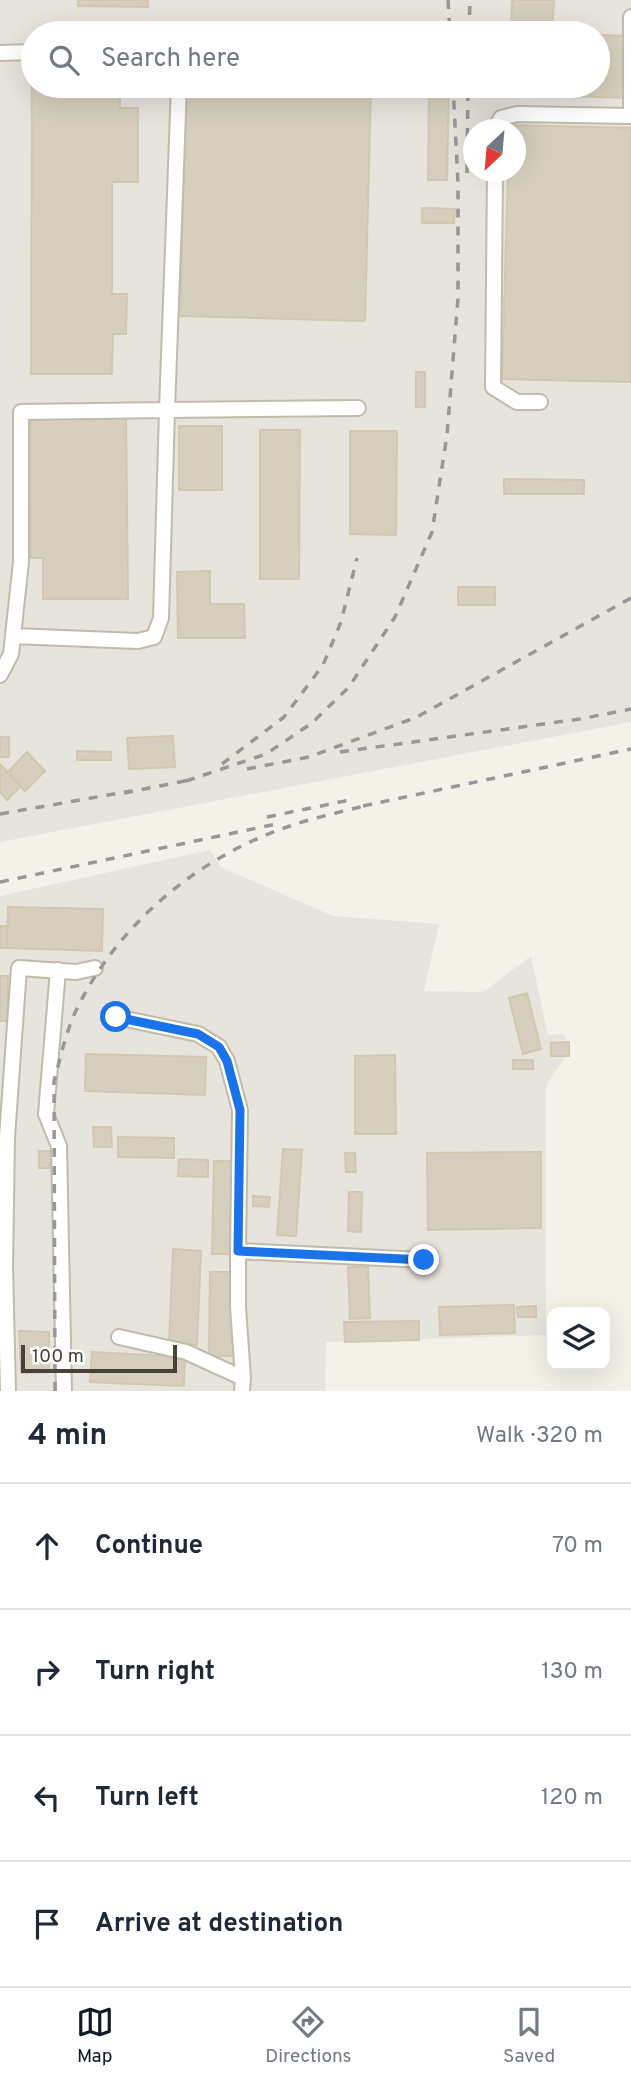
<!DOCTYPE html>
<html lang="en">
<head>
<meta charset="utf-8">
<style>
  :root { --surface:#fff; --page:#f6f6f7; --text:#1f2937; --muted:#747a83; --line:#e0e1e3; --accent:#111827 }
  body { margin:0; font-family:Overpass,sans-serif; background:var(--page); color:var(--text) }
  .controls { position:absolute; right:21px; bottom:21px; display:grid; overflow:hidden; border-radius:14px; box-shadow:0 7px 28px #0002 }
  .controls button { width:63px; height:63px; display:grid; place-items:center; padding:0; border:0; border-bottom:2px solid var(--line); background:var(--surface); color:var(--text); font:35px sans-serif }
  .compass { position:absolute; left:463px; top:119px; width:63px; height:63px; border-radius:50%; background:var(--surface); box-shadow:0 7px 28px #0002; rotate:206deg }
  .scale { position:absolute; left:21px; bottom:18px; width:156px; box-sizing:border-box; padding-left:7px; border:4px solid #484336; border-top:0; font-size:19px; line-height:24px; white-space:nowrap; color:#484336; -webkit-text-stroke:5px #fff; paint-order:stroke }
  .stop { position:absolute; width:21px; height:21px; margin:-16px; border:5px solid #1a73e8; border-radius:50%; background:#fff }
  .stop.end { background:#1a73e8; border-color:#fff; box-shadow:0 2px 7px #0008 }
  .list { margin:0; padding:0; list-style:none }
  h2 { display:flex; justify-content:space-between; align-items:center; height:91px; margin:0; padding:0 28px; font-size:30px }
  h2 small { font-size:23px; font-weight:400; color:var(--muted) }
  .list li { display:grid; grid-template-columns:46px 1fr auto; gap:21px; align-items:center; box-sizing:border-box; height:126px; padding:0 28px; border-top:2px solid var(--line) }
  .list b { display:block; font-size:26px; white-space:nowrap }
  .list em { font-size:23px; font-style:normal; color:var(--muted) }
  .icon { flex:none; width:38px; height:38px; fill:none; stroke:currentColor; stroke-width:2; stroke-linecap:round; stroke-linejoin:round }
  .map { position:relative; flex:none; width:631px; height:1391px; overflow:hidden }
  .search { position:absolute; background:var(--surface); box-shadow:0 7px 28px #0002; left:21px; right:21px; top:21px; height:77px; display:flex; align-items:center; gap:18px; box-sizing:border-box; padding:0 24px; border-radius:38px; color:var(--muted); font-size:26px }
  .sheet { height:595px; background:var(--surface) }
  nav { display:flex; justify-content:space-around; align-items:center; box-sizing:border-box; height:98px; border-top:2px solid var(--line); background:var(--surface); font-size:19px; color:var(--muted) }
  nav a { display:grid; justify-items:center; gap:4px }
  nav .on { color:var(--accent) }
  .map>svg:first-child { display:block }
  .industrial { fill:#e7e3dd; fill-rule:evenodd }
  .building { fill:#d6cfbd; stroke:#d1c8b0; stroke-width:2 }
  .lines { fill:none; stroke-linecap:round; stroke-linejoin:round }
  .minor-casing { stroke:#c0bbaa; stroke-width:18 }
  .minor { stroke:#fff; stroke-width:14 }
  .rail { stroke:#979797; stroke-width:3.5; stroke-dasharray:9 9; stroke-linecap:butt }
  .route { stroke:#1a73e8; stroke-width:9 }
</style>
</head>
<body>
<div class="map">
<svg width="631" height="1391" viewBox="0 0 631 1391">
  <rect width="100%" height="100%" fill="#f4f2e8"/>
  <path class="industrial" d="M 0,0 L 631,0 L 631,722 L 0,842 ZM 33,33 L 598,33 L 598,86 L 33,86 ZM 474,130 L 516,130 L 516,172 L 474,172 Z
    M 210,850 L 221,867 L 333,916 L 439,924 L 424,991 L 483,992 L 531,956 L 548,1035 L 565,1034 L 567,1054 L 546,1086 L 546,1335 L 326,1342 L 325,1391 L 0,1391 L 0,896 Z"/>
  <path class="building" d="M 78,0 L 148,0 L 148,7 L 78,6 Z
    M 512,0 L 554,0 L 552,33 L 511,33 Z
    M 598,35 L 626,36 L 625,98 L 567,96 L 567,86 L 598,86 Z
    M 32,58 L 33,86 L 120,86 L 120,108 L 138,108 L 138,182 L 112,182 L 112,294 L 127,294 L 126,334 L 113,334 L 112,374 L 31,374 Z
    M 186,86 L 371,86 L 365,321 L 180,316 Z
    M 429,86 L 449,86 L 447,180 L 428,180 Z
    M 509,86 L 550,86 L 550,96 L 508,94 Z
    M 509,125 L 631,128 L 631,382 L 502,379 L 508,172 L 516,172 L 516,130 L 509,130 Z
    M 422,208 L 455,209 L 454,223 L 422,223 Z
    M 416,372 L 425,372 L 425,407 L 416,407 Z
    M 126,416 L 128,599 L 43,599 L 43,558 L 31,558 L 30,417 Z
    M 179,426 L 222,426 L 222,490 L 179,490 Z
    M 260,430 L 300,430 L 299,579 L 260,579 Z
    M 350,431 L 397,431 L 396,535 L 350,534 Z
    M 504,479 L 584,480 L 584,494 L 504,494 Z
    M 210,571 L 210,604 L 244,604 L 245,638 L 178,638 L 177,572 Z
    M 458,587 L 495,587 L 495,605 L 458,605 Z
    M 173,736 L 175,767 L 129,769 L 127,738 Z
    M 0,737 L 9,737 L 9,757 L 0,757 Z
    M 77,751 L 111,752 L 111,760 L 77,760 Z
    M 27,752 L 45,771 L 25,791 L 7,773 Z
    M 0,764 L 21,786 L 7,800 L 0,792 Z
    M 8,907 L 103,909 L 102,951 L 7,948 Z
    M 0,926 L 7,926 L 7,948 L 0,948 Z
    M 0,976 L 8,976 L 7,1021 L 0,1021 Z
    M 527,993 L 541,1049 L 523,1054 L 509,998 Z
    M 569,1042 L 569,1056 L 551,1056 L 551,1043 Z
    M 86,1054 L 206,1057 L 205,1095 L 85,1091 Z
    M 395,1055 L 396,1134 L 355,1134 L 355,1056 Z
    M 513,1060 L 533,1060 L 533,1069 L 513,1069 Z
    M 93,1127 L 111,1127 L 112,1147 L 94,1147 Z
    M 118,1137 L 174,1138 L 174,1158 L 118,1157 Z
    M 283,1149 L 302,1150 L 296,1236 L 277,1235 Z
    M 39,1151 L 52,1151 L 52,1168 L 39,1168 Z
    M 541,1152 L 541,1228 L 428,1230 L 427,1153 Z
    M 345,1153 L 355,1153 L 356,1172 L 346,1172 Z
    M 179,1159 L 208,1160 L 208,1177 L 178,1176 Z
    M 214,1161 L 233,1161 L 231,1254 L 212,1254 Z
    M 349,1192 L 362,1192 L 361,1232 L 348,1231 Z
    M 253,1196 L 270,1197 L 269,1207 L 253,1206 Z
    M 173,1249 L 201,1251 L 197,1345 L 169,1344 Z
    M 348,1267 L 368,1267 L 370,1318 L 350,1319 Z
    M 210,1272 L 235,1272 L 234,1356 L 209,1356 Z
    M 514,1305 L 515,1333 L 440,1335 L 439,1307 Z
    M 536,1306 L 536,1317 L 518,1317 L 517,1307 Z
    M 419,1321 L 419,1340 L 345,1342 L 344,1322 Z
    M 19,1331 L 49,1332 L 49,1372 L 21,1373 Z
    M 92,1352 L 185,1357 L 184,1386 L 90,1382 Z"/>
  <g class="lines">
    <g class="minor-casing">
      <path id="minor" d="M 0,53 L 33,52
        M 631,116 L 631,17
        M 495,130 L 501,118 L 517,114 L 631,116
        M 495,172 L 493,387 L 517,402 L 540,402
        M 13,636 L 138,641 L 154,637 L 161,618 L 167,410 L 358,408
        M 0,675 L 11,654 L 21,562 L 21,412 L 167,410 L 179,86
        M 58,970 L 46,1114 L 59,1146 L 64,1391
        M 116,1017 L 198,1034 L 219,1047 L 227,1061 L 240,1110 L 238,1251
        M 119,1337 L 186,1352 L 243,1378 L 242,1391
        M 243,1378 L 238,1307 L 238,1251 L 424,1260
        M 8,1391 L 5,1268 L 7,1137 L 19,968 L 76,972 L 95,968"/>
    </g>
    <use href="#minor" class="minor"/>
    <path class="rail" d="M 448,0 L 450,33
      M 469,33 L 470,0
      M 467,173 L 468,86
      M 340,752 L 580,719 L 631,709
      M 222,764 L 284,717 L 323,665 L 341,622 L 357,558
      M 247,769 L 309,757 L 417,717 L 631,598
      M 186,781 L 266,754 L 312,723 L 349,687 L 395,617 L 432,532 L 447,435 L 458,298 L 458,183 L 453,86
      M 124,793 L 195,779
      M 363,806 L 631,749
      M 0,814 L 131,791
      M 267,817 L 350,800
      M 0,882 L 281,823
      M 55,1391 L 54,1081 C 60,1059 65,1036 74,1015 C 115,926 197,857 290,826 C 316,817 345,811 372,804"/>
  </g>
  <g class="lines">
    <path class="route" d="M 116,1017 L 198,1034 L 219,1047 L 227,1061 L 240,1110 L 238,1251 L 424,1260"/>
  </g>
</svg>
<div class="controls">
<button><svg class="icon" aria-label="layers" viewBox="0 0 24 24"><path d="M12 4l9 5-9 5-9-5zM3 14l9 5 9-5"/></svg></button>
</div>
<svg class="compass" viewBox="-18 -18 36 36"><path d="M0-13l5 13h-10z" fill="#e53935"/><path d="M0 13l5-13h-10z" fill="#747a83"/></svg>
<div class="scale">100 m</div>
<div class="stop" style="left:116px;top:1017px"></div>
<div class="stop end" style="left:424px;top:1260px"></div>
<div class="search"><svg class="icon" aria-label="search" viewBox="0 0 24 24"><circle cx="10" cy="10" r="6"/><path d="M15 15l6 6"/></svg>Search here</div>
</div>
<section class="sheet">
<h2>4 min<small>Walk · 320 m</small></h2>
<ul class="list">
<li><svg class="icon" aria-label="ahead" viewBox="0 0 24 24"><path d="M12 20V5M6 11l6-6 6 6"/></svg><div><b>Continue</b></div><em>70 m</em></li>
<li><svg class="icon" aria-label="right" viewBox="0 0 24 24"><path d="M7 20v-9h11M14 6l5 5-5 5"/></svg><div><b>Turn right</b></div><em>130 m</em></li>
<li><svg class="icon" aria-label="left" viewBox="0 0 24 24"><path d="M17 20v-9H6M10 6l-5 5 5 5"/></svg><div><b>Turn left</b></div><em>120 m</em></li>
<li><svg class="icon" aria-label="arrive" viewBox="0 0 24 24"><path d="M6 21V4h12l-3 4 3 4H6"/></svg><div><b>Arrive at destination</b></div></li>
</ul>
</section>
<nav>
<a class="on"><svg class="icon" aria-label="map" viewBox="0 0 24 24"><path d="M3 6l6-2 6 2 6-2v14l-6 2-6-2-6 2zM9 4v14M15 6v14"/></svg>Map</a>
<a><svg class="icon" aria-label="directions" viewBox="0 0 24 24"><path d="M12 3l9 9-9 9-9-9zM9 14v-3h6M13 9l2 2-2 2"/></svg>Directions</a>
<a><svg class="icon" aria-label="saved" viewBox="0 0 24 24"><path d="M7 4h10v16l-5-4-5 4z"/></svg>Saved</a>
</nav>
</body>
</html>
